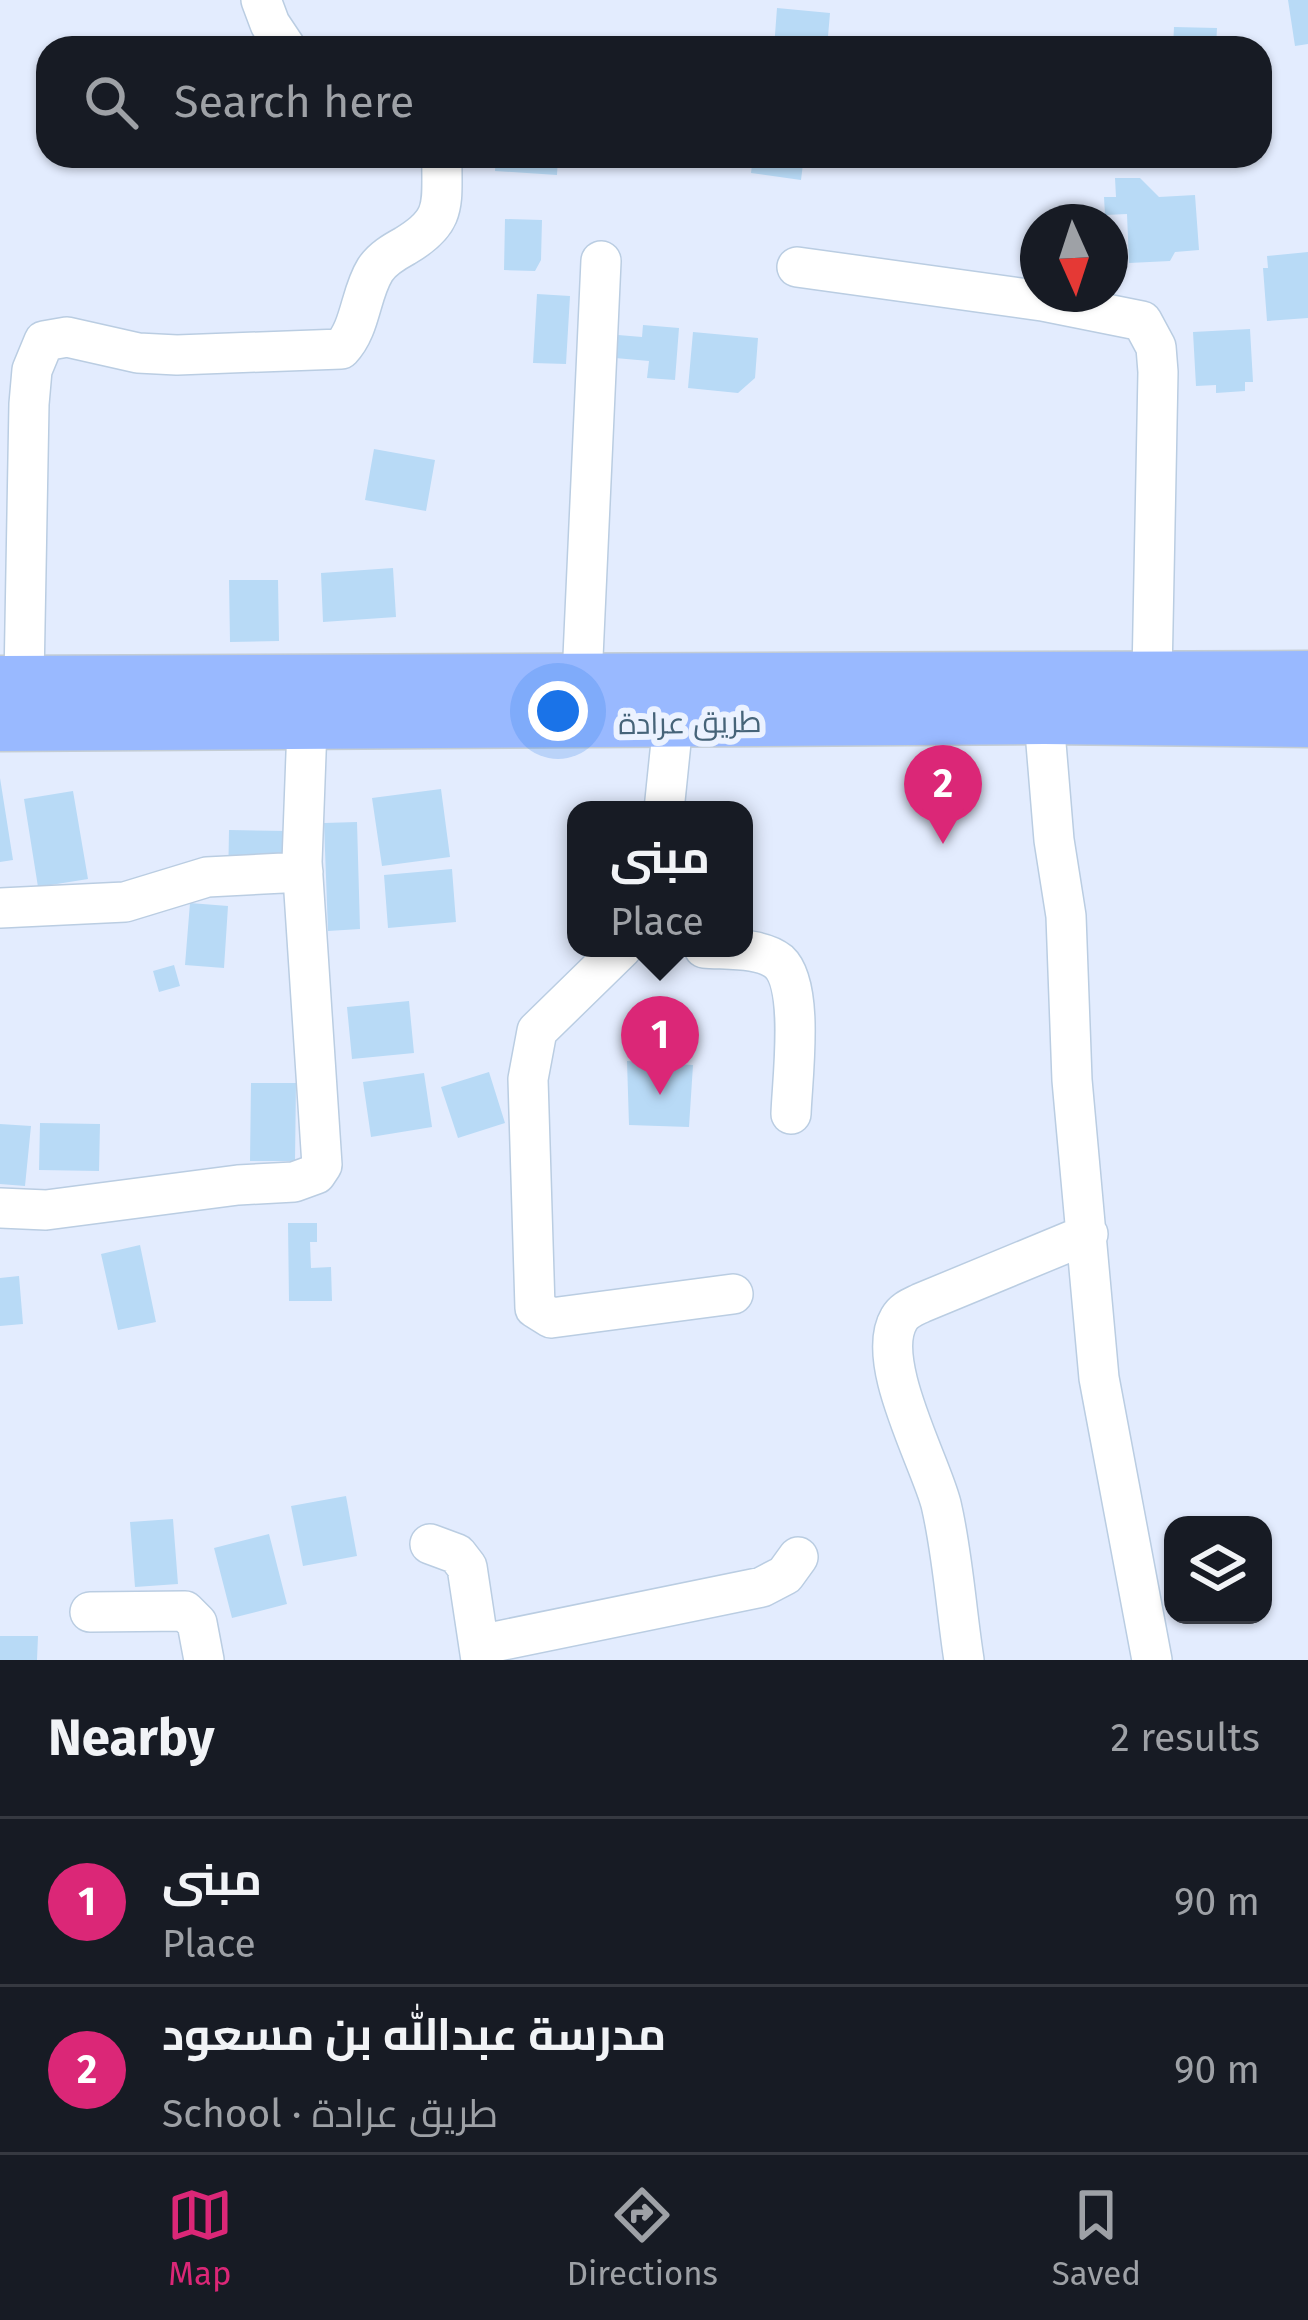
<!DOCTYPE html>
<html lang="en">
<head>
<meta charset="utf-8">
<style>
  :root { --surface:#171b24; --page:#242831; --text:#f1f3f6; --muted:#9ea1a6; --line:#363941; --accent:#db2777 }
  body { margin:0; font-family:"Fira Sans",Cairo,sans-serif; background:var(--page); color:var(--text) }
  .controls { position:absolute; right:36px; bottom:36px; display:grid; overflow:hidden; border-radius:24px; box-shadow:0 3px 9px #0004 }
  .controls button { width:108px; height:108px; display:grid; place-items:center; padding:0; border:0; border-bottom:3px solid var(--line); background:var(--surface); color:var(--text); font:60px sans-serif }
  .compass { position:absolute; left:1020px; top:204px; width:108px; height:108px; border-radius:50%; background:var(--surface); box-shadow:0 3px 9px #0004; rotate:177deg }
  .you { position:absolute; left:558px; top:711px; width:42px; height:42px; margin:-30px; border:9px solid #fff; border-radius:50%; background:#1a73e8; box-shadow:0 0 0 18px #1a73e833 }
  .badge { display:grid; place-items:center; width:78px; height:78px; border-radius:50%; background:var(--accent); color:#fff; font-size:39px; font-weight:700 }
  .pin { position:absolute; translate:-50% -99px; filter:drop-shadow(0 3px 6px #0008) }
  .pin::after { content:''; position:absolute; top:63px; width:42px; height:36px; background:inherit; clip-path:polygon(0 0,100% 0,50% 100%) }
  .popup { position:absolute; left:567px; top:801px; width:186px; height:156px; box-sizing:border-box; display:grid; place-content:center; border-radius:24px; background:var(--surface); filter:drop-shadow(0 3px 9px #0005); font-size:39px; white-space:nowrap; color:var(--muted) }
  .popup b { font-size:45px; color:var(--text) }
  .popup::after { content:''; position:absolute; left:50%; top:100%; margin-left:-24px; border:24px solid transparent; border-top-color:var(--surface) }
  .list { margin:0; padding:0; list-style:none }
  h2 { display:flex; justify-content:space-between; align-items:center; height:156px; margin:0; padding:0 48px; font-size:51px }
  h2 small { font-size:39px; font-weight:400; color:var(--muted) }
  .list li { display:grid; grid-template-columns:78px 1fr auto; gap:36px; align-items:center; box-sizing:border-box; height:168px; padding:0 48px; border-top:3px solid var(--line) }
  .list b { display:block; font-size:45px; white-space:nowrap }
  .list p { margin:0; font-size:39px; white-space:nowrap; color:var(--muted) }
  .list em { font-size:39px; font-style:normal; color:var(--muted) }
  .icon { flex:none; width:66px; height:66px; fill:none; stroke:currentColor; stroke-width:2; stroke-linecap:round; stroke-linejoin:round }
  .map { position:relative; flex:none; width:1308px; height:1660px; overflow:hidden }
  .search { position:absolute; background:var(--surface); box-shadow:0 3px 9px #0004; left:36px; right:36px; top:36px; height:132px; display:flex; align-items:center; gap:30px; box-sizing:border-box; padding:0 42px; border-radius:36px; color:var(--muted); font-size:45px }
  .sheet { height:492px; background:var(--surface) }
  nav { display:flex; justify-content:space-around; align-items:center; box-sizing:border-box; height:168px; border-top:3px solid var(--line); background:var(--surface); font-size:33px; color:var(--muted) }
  nav a { display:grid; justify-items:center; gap:6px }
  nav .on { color:var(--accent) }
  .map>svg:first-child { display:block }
  .building { fill:#b8daf6 }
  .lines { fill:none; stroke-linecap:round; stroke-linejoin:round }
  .minor-casing { stroke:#bacde2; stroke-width:42 }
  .major-casing { stroke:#c4cdd4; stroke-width:51 }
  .minor { stroke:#fff; stroke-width:39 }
  .major { stroke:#99b9ff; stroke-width:48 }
  .labels { text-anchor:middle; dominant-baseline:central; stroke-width:12; stroke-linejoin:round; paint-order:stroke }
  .street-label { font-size:30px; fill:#466479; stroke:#ebf2ff }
</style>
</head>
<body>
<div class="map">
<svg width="1308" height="1660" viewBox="0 0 1308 1660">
  <rect width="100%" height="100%" fill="#e3ecfe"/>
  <path class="building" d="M 1288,0 L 1308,0 L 1308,44 L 1295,46 Z
    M 777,8 L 830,13 L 827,48 L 774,48 Z
    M 1174,27 L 1217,28 L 1216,48 L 1173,48 Z
    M 496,156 L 558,156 L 557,175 L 495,171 Z
    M 753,156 L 804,156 L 801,180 L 751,173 Z
    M 1115,178 L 1140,178 L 1159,197 L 1195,195 L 1199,250 L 1175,252 L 1170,261 L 1129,263 L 1127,214 L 1105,215 L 1104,197 L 1116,197 Z
    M 505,219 L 542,220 L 541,260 L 535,271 L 504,270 Z
    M 1308,252 L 1308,318 L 1267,321 L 1263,268 L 1268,268 L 1267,256 Z
    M 537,294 L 570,296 L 566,364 L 533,363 Z
    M 643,325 L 679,328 L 675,380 L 647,378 L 649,361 L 615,358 L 618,335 L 642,337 Z
    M 1250,329 L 1253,382 L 1245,382 L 1245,391 L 1216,393 L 1216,385 L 1196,386 L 1193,332 Z
    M 693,332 L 758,338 L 755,378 L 738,393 L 688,388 Z
    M 374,449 L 435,460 L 426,511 L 365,500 Z
    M 393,568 L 396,617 L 323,622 L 321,573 Z
    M 229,580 L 278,580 L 279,641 L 230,642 Z
    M 0,778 L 13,860 L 0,862 Z
    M 441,789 L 450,857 L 382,866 L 372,798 Z
    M 73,791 L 88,879 L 38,887 L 24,799 Z
    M 357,822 L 360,929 L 328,931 L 324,823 Z
    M 229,830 L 290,831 L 289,887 L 228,886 Z
    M 452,869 L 456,922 L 388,928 L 384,875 Z
    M 190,903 L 228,906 L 224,968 L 185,965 Z
    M 174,965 L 180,986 L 159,992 L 153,971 Z
    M 409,1001 L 414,1053 L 352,1059 L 347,1007 Z
    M 627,1061 L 693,1065 L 689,1127 L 629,1125 Z
    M 489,1072 L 505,1123 L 458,1138 L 441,1087 Z
    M 424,1073 L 432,1127 L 371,1137 L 363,1082 Z
    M 251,1083 L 296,1083 L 295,1161 L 250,1161 Z
    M 40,1123 L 100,1124 L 99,1171 L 39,1170 Z
    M 0,1124 L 31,1126 L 25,1186 L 0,1184 Z
    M 288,1223 L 317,1223 L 317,1242 L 310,1242 L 311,1268 L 331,1267 L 332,1301 L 289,1301 Z
    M 140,1245 L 156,1322 L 118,1330 L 101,1254 Z
    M 19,1276 L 23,1324 L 0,1326 L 0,1278 Z
    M 346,1496 L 357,1556 L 303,1566 L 291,1506 Z
    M 173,1519 L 178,1584 L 135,1587 L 130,1522 Z
    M 269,1534 L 287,1604 L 232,1618 L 214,1548 Z
    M 0,1636 L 38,1636 L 37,1660 L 0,1660 Z"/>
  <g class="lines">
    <g class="minor-casing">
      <path id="minor" d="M 261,0 L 270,24 L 286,48
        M 797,267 L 1042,301 L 1142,321 L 1156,347 L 1158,372 L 1152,676
        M 582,679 L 601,261
        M 24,680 L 29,404 L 32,370 L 44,341 L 67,337 L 138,353 L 177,355 L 341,349 C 361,328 360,294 375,270 C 382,259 394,252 405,246 C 449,220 441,203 442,156
        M 1042,695 L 1054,840 L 1066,916 L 1072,1080 L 1099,1378 L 1152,1660
        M 664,810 L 673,723
        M 0,908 L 125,902 L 207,877 L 303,872
        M 622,948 L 537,1031 L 528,1079 L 535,1308 L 551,1318 L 733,1294
        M 704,948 C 726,950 761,947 779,962 C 805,986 792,1080 791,1114
        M 0,1208 L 46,1210 L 238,1185 L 294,1182 L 316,1174 L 322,1165 L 302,862 L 307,727
        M 430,1544 L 457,1554 L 467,1567 L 481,1660
        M 90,1612 L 185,1611 L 197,1623 L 204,1660
        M 479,1645 L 762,1587 L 785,1575 L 798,1557
        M 964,1660 C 956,1609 953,1555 941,1504 C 930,1461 874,1361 899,1319 C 904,1310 913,1307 921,1303 L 1088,1234"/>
    </g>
    <g class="major-casing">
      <path id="major" d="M 0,680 L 1308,675
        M 0,727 L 1044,720 L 1308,723"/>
    </g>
    <use href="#minor" class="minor"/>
    <use href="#major" class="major"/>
  </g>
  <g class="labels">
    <g class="street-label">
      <text transform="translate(690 723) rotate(-1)">طريق عرادة</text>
    </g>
  </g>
</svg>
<div class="controls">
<button><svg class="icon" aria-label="layers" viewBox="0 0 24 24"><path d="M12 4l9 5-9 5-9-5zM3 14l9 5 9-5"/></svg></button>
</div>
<svg class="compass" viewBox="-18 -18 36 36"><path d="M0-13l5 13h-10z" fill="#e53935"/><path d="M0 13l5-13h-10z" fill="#9ea1a6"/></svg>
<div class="you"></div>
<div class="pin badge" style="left:660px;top:1095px">1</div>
<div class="popup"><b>مبنى</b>Place</div>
<div class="pin badge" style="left:943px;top:844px">2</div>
<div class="search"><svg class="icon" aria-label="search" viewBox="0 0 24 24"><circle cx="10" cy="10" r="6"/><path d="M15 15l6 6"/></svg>Search here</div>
</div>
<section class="sheet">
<h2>Nearby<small>2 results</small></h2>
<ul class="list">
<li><span class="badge">1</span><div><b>مبنى</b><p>Place</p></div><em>90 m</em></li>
<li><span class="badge">2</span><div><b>مدرسة عبدالله بن مسعود</b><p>School · طريق عرادة</p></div><em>90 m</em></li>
</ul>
</section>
<nav>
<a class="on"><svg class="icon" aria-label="map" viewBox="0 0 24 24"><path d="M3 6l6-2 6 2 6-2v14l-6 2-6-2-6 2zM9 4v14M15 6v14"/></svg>Map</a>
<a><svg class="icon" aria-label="directions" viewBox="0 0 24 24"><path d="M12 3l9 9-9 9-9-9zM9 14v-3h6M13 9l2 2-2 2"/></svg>Directions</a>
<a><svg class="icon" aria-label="saved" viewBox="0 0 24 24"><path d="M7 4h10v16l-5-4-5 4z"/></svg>Saved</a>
</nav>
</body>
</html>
